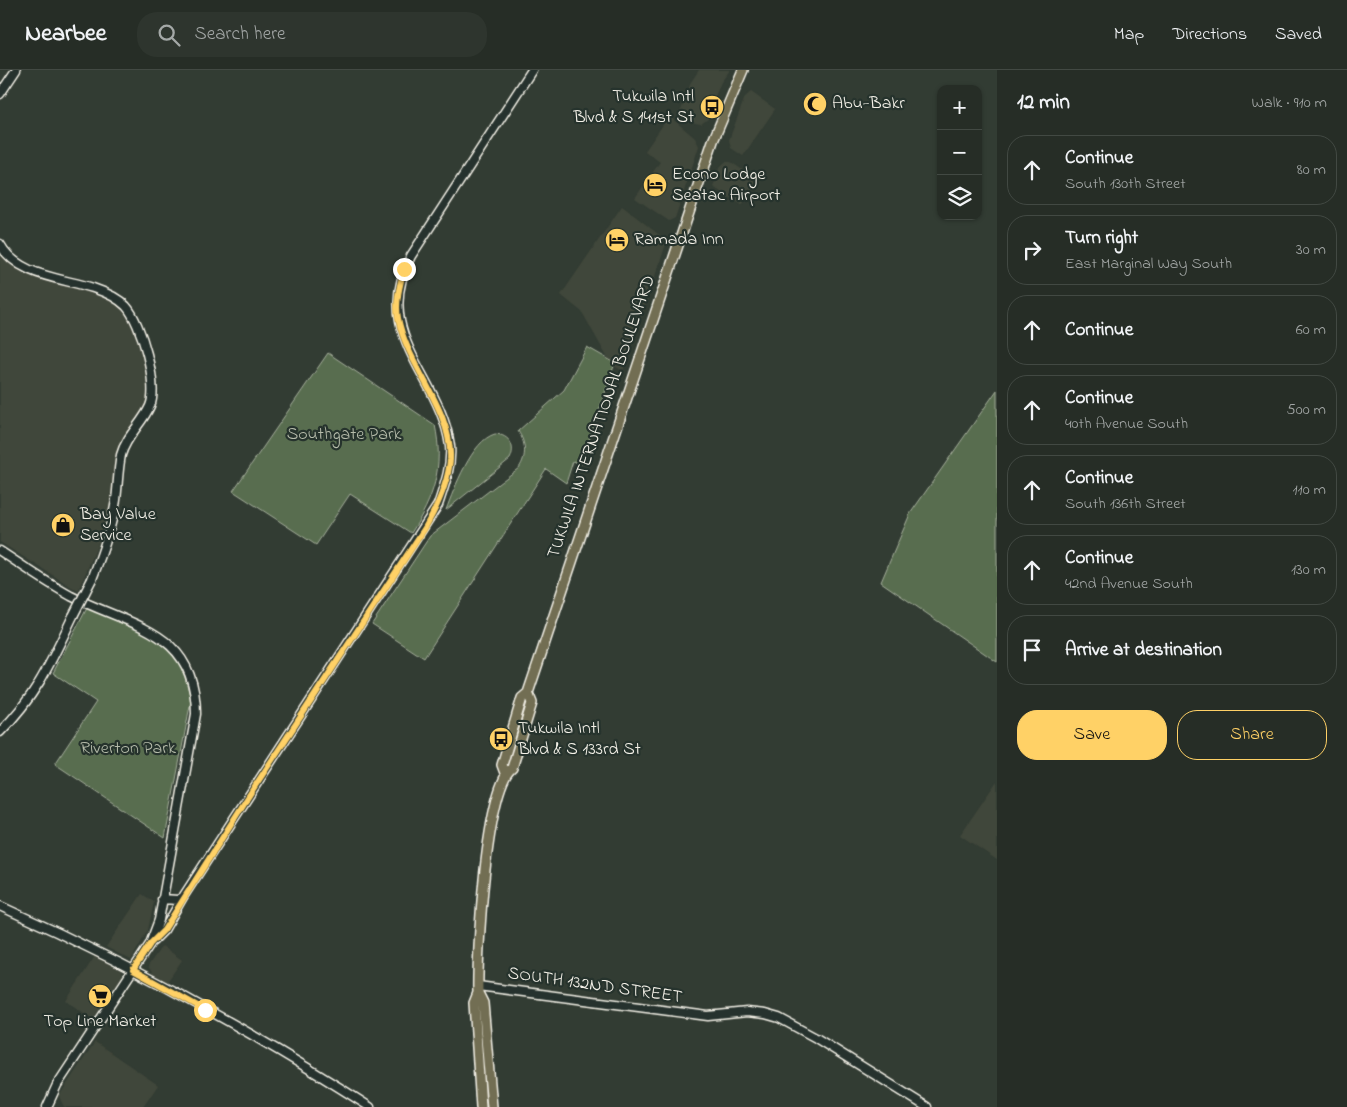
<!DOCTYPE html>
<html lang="en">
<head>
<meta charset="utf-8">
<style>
  :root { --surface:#262d26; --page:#2e352e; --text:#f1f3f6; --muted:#a4a8a7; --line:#424943; --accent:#ffd166 }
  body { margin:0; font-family:"Indie Flower",sans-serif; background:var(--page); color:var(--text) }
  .controls { position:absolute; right:15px; top:15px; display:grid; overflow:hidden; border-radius:10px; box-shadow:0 1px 4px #0004 }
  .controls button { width:45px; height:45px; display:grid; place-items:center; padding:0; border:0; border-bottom:1px solid var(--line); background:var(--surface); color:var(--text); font:25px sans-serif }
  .stop { position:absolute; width:15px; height:15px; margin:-11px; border:4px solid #ffd166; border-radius:50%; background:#fff }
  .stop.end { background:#ffd166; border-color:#fff; box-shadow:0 1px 5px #0008 }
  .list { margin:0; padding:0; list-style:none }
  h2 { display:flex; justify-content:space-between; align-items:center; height:65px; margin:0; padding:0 20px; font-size:21px }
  h2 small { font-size:16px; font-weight:400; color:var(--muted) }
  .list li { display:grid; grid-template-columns:32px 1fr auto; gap:15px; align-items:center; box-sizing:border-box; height:70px; margin:0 10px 10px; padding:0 10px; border:1px solid var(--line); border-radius:20px }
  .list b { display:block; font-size:19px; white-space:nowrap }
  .list p { margin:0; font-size:16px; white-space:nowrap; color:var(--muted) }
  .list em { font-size:16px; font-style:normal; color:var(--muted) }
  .actions { display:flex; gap:10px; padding:15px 20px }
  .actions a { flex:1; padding:11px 0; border:1px solid var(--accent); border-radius:20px; text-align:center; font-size:18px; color:var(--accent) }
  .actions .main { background:var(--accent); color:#111 }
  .icon { flex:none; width:28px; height:28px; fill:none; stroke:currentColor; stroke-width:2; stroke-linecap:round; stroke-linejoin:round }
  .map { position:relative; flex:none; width:997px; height:1037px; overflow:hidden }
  header { display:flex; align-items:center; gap:30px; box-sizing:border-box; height:70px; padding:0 25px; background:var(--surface); border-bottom:1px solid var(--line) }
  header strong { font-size:24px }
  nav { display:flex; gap:28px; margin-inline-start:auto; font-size:18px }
  .search { width:350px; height:45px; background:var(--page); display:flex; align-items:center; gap:12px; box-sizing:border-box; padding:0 18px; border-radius:20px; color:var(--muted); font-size:19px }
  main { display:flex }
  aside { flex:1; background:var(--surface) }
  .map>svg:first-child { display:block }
  .built { fill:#41473b }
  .green { fill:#586d50; stroke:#a6af9c }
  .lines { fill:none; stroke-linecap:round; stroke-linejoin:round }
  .minor-casing { stroke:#f4f1e8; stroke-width:11 }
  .major-casing { stroke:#f4f1e8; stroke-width:12 }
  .minor { stroke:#26332d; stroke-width:8 }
  .major { stroke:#726e52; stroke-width:9 }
  .minor-bridge-casing { stroke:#f4f1e8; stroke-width:11; stroke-linecap:butt }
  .minor-bridge { stroke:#26332d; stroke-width:8 }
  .route { stroke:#ffd166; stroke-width:6 }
  .labels { text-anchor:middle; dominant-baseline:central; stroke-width:4.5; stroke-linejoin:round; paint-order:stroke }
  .poi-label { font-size:18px; fill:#f4f1e8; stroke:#26332d; text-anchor:start }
  .street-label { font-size:18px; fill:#f4f1e8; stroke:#26332d }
  .park-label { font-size:18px; fill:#b6bcab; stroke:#26332d }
</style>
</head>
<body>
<header>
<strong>Nearbee</strong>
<div class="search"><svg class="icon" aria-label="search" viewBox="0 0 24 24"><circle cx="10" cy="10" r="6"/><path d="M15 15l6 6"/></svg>Search here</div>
<nav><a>Map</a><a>Directions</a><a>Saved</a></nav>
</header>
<main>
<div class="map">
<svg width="997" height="1037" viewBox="0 0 997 1037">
  <rect width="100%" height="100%" fill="#323c33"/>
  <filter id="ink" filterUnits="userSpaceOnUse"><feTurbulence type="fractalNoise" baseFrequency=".02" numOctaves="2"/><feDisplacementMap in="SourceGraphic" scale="10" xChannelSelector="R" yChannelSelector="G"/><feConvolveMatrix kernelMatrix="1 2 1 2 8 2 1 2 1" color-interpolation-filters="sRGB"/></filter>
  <g filter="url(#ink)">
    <path class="built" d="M 699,0 L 730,0 L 721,12 L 708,43 L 708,49 L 701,54 L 695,53 L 680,43 L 691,12 Z
      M 751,22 L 775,39 L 743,86 L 731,78 L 729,70 L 745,27 Z
      M 669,46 L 695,68 L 699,76 L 675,148 L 669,151 L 635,128 L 660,92 L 645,81 Z
      M 725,92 L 731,92 L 758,111 L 742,135 L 713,117 L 719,98 Z
      M 622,136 L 667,171 L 623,301 L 611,294 L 582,242 L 561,225 Z
      M 0,181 L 9,192 L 31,205 L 93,222 L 117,233 L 131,250 L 144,293 L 149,315 L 146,334 L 119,379 L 112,430 L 101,467 L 78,521 L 0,472 Z
      M 997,711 L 997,790 L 960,765 Z
      M 142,824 L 154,832 L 148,860 L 131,890 L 106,877 Z
      M 162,876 L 182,890 L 167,912 L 153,904 L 148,896 Z
      M 95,886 L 120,900 L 123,905 L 93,949 L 66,931 Z
      M 95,972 L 158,1015 L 143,1037 L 65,1037 L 63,1035 L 59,1026 Z"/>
    <path class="green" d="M 587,277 L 615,293 L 581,394 L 573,391 L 566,413 L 546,399 L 424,588 L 372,554 L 430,466 L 519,398 C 527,386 526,373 518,361 L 564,320 Z
      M 328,283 L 435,355 C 444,397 434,428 411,463 L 350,424 L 316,475 L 233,421 Z
      M 997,320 L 997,592 L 881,512 L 910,444 Z
      M 495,364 C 510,365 516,377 510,389 L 446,440 C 454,419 472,370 495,364 Z
      M 87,538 C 117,551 162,562 179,593 C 185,605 188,618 191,630 L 165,768 L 55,694 L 96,632 L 53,603 Z"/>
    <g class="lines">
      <g class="minor-casing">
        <path id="minor" d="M 0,24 L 16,0
          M 0,174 C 17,206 62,208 93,218 C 105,222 117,227 126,236 C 141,252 159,315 150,336 C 142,354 126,366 121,385 C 118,400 118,415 116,430 C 112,457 102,484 92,509
          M 0,481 C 23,496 47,513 71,526 C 132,557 196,560 196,644 L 159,850 L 150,874 L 57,1015 L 47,1037
          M 0,662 C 37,625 51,592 73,546
          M 162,829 L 178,830 L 183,827 L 438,435 C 444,417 452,396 450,376 C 441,306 370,265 411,186 L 532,0
          M 0,836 C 128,893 252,961 370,1037
          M 153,871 L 164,860 L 183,827
          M 478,916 L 708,946 L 747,942 L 765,944 L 779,948 L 816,968 L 927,1037"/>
      </g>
      <g class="major-casing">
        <path id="major" d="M 505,703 L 502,695 L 522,628 L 528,623 L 713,71 L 743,0
          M 478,923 L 474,933 L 481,1037
          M 492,1037 L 483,933 L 478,923 C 477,886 485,718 512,698 L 532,633 L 528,623"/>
      </g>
      <use href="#minor" class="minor"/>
      <use href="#major" class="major"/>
      <g class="minor-bridge-casing">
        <path id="minor-bridge" d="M 73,546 L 92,509"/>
      </g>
      <use href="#minor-bridge" class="minor-bridge"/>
    </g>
  </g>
  <g class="lines" filter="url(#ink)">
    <path class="route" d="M 205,940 L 133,900 L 150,874 L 164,860 L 255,716 L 425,458 C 437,437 448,414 450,390 C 453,340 407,296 398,248 C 395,232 400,214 404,199"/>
  </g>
  <defs>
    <g id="mosque-disc" transform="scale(1.25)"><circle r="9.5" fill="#ffd166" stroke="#26332d"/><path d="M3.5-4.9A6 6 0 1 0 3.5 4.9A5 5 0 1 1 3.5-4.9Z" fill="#111"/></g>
    <g id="bus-disc" transform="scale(1.25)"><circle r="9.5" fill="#ffd166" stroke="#26332d"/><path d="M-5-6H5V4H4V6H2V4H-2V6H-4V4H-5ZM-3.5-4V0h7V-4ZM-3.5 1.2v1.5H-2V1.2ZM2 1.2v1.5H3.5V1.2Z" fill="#111"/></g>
    <g id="hotel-disc" transform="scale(1.25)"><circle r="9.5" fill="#ffd166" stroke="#26332d"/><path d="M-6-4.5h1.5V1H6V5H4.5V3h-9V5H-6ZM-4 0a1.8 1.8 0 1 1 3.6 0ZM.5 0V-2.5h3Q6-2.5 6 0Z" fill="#111"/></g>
    <g id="shop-disc" transform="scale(1.25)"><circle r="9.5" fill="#ffd166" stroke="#26332d"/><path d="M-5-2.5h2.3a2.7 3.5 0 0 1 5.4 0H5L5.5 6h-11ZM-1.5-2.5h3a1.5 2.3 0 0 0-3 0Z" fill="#111"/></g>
    <g id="supermarket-disc" transform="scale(1.25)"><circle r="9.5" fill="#ffd166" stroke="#26332d"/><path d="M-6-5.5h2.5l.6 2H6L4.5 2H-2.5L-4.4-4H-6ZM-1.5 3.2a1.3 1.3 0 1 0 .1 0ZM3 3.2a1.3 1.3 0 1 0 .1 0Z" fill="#111"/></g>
  </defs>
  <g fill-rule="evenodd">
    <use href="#mosque-disc" x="815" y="34"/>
    <use href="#bus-disc" x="712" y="37"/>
    <use href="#hotel-disc" x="655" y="115"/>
    <use href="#hotel-disc" x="617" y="170"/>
    <use href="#shop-disc" x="63" y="455"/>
    <use href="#bus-disc" x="501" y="669"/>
    <use href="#supermarket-disc" x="100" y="926"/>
  </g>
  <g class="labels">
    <g class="poi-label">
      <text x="694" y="27" text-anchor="end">Tukwila Intl<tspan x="694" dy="21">Blvd &amp; S 141st St</tspan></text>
      <text x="832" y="34">Abu-Bakr</text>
      <text x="672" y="105">Econo Lodge<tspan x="672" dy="21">Seatac Airport</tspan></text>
      <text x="634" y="170">Ramada Inn</text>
      <text x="80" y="445">Bay Value<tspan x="80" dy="21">Service</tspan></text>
      <text x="518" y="659">Tukwila Intl<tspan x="518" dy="21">Blvd &amp; S 133rd St</tspan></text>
      <text x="100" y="952" text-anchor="middle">Top Line Market</text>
    </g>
    <g class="street-label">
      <text transform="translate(602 347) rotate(-71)">TUKWILA INTERNATIONAL BOULEVARD</text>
      <text transform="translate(595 916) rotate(8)">SOUTH 132ND STREET</text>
    </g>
    <g class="park-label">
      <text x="344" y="365">Southgate Park</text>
      <text x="128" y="679">Riverton Park</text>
    </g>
  </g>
</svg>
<div class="controls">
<button>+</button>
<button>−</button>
<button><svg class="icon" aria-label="layers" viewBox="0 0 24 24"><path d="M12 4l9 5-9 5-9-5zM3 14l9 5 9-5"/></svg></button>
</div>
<div class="stop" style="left:205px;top:940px"></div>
<div class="stop end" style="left:404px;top:199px"></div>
</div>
<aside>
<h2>12 min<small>Walk · 910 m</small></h2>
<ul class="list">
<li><svg class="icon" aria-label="ahead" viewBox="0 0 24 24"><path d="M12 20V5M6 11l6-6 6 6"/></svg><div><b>Continue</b><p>South 130th Street</p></div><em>80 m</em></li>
<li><svg class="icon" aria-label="right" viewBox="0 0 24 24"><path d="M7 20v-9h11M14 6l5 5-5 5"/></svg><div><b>Turn right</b><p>East Marginal Way South</p></div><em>30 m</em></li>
<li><svg class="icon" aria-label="ahead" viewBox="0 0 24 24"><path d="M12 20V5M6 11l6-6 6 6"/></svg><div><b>Continue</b></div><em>60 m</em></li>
<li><svg class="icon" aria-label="ahead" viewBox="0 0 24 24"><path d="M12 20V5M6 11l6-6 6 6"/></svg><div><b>Continue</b><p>40th Avenue South</p></div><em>500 m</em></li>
<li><svg class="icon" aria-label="ahead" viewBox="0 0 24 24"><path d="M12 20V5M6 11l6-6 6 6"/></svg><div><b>Continue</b><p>South 136th Street</p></div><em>110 m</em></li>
<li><svg class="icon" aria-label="ahead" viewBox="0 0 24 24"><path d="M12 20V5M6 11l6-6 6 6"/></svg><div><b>Continue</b><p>42nd Avenue South</p></div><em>130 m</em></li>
<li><svg class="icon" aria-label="arrive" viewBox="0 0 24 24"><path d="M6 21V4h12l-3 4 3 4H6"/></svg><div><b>Arrive at destination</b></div></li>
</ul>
<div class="actions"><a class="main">Save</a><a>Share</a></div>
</aside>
</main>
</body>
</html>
